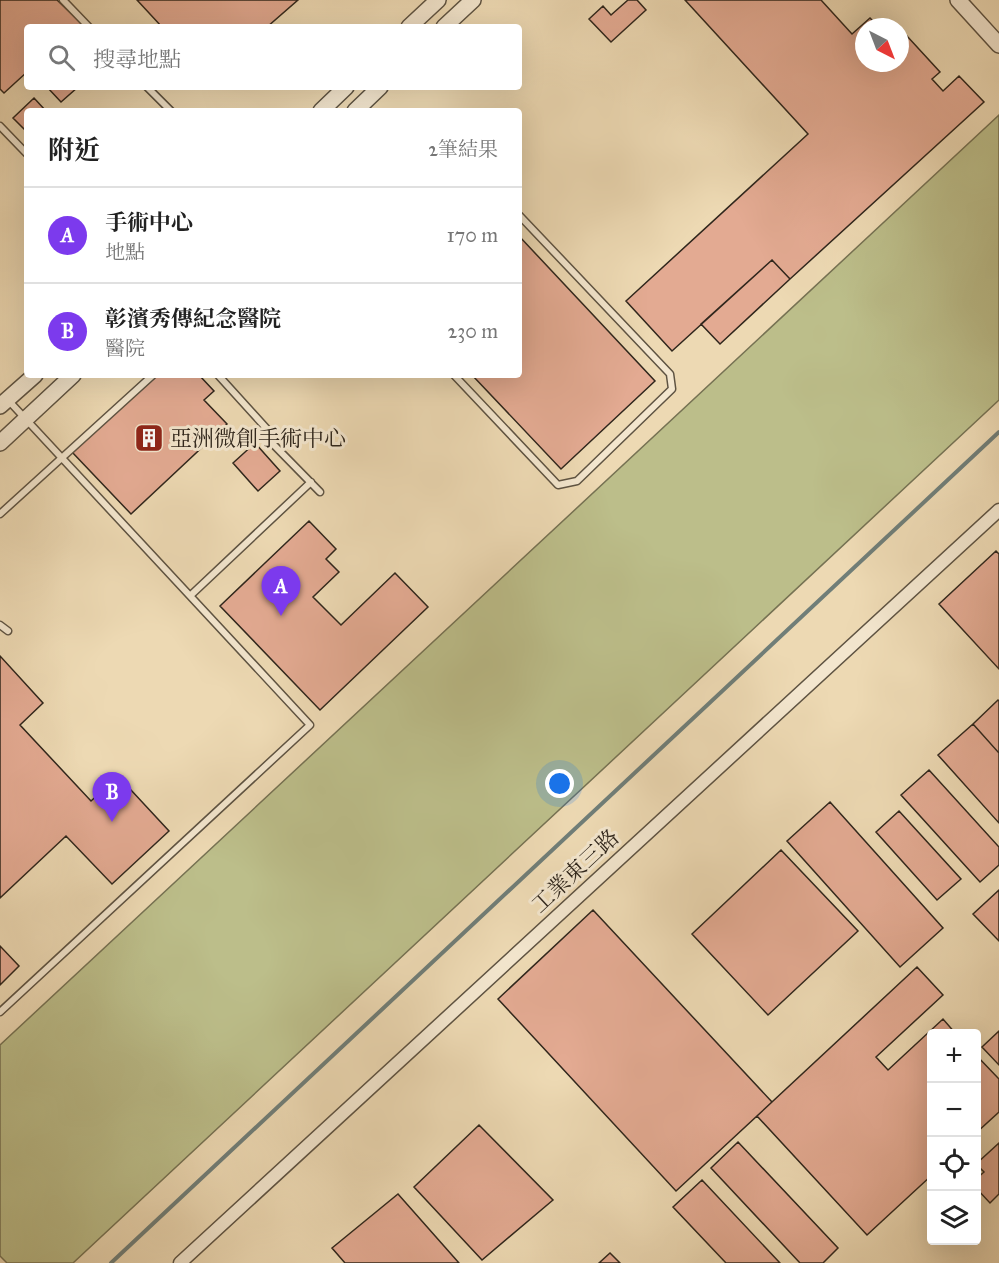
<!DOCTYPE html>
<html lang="zh-TW">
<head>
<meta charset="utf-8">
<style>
  :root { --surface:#fff; --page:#f6f6f6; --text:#222; --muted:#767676; --line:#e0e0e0; --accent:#7c3aed }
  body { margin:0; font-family:"IM FELL Great Primer","Noto Serif TC",serif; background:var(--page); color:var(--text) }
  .controls { position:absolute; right:18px; bottom:18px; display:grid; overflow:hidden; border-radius:6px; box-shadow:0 6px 24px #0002 }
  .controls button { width:54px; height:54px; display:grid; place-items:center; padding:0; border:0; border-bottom:2px solid var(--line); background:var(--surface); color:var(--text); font:30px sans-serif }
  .compass { position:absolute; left:855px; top:18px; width:54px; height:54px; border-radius:50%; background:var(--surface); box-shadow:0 6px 24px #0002; rotate:138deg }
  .you { position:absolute; left:560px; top:784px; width:21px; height:21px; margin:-15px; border:4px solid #fff; border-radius:50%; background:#1a73e8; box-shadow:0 0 0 9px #1a73e833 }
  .badge { display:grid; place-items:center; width:39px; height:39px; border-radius:50%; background:var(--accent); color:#fff; font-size:20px; font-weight:700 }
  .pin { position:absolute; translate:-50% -50px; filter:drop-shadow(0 2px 3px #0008) }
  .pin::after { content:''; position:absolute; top:32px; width:21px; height:18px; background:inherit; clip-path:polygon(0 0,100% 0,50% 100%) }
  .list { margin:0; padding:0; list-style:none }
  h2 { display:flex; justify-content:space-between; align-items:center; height:78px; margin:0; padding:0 24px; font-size:26px }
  h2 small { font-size:20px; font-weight:400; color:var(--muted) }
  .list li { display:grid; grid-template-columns:39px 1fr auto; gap:18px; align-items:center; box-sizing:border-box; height:96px; padding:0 24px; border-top:2px solid var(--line) }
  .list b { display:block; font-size:22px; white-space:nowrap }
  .list p { margin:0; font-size:20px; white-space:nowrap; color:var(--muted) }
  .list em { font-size:20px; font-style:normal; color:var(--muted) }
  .icon { flex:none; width:33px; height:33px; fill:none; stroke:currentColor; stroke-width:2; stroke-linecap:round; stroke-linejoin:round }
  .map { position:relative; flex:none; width:999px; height:1263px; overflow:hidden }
  .search { position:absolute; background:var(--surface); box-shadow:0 6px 24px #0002; left:24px; top:24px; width:498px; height:66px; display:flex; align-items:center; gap:15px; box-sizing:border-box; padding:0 21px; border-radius:6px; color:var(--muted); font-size:22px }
  .panel { position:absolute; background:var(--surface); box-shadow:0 6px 24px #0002; left:24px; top:108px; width:498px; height:270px; border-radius:6px }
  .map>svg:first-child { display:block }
  .green { fill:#bcbe8a; stroke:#767253; stroke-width:1.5 }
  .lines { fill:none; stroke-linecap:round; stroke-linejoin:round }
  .stream { stroke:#707e78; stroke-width:4 }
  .building { fill:#e3aa92; stroke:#2f261c; stroke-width:1.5 }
  .service-casing { stroke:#5e5342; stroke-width:9 }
  .minor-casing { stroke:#5e5342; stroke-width:15 }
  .tertiary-casing { stroke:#5e5342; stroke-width:18 }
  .service { stroke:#f3e6ce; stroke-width:6 }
  .minor { stroke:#f3e6ce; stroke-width:12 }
  .tertiary { stroke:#f3e6ce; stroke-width:15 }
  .labels { text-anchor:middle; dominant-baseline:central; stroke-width:6; stroke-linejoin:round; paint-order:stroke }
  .poi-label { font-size:22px; fill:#2f261c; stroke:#f3e6ce; text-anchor:start }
  .street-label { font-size:22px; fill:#2f261c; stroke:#f3e6ce }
</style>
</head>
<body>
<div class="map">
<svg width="999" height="1263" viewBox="0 0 999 1263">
  <rect width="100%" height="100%" fill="#edd9b3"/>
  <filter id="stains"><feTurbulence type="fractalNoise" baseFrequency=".00333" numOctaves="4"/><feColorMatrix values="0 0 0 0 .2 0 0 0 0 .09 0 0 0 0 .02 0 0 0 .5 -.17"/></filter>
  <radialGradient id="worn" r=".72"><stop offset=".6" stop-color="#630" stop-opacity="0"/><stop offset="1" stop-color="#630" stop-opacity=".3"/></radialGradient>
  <path class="green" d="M 999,115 L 999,400 L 73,1263 L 7,1263 L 0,1256 L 0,1045 Z"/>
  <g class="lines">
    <path class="stream" d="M 111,1263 L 999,432"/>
  </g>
  <path class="building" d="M 0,0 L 57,0 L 82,24 L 79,27 L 27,27 L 27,72 L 4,93 L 0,89 Z
    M 137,0 L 298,0 L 267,27 L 162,27 Z
    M 628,0 L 637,0 L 646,10 L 611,42 L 589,19 L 603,6 L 611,15 Z
    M 685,0 L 821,0 L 852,34 L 870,18 L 879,27 L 864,27 L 864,63 L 900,63 L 900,43 L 907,36 L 940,72 L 932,79 L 943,91 L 959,76 L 984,102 L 790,279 L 772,260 L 672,351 L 626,301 L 808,134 Z
    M 47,87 L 78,87 L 61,102 Z
    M 34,98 L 46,111 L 27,111 L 27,132 L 13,118 Z
    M 519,236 L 655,381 L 561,469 L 472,375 L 519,375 Z
    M 772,260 L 790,279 L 720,344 L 701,324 Z
    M 154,375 L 199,375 L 214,391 L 204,400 L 227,424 L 131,514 L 72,452 Z
    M 255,443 L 280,471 L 258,491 L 233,463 Z
    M 309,521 L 336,549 L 326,559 L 339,572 L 313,597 L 341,625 L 395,573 L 428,607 L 320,710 L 220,606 Z
    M 996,551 L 999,554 L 999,669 L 939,604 Z
    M 0,656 L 43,703 L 20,725 L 91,801 L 118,776 L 169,831 L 112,884 L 66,836 L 0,898 Z
    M 998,700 L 999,701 L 999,753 L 973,724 Z
    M 973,724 L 999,753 L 999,823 L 938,755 Z
    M 929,770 L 999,847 L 999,865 L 980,882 L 901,795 Z
    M 830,802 L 943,928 L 900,967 L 787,841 Z
    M 899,811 L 961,879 L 937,900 L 876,832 Z
    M 781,850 L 858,931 L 768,1015 L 692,934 Z
    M 999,890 L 999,941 L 973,914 Z
    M 593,910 L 772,1102 L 676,1191 L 498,999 Z
    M 0,946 L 19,966 L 0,985 Z
    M 917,967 L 943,995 L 876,1057 L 888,1070 L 943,1019 L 956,1034 L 932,1034 L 932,1175 L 867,1235 L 757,1116 Z
    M 999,1031 L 999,1065 L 982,1047 Z
    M 976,1055 L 999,1079 L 999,1112 L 976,1133 Z
    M 479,1125 L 553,1200 L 482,1260 L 414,1187 Z
    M 738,1142 L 838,1248 L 823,1263 L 800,1263 L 711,1168 Z
    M 999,1143 L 999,1194 L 990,1203 L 976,1188 L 976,1179 L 984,1172 L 976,1164 Z
    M 702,1180 L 780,1263 L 726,1263 L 673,1207 Z
    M 398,1194 L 459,1263 L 345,1263 L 332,1248 Z
    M 610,1253 L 620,1263 L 599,1263 Z"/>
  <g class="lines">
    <g class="service-casing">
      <path id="service" d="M 63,0 L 89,27
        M 147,87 L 171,111
        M 0,126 L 27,154
        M 218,375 L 267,429 L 269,440 L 320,492
        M 454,375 L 558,485 L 577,481 L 672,389 L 670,374 L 519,215
        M 0,514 L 153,375
        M 191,595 L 311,482
        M 0,625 L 8,631
        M 0,1012 L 310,725 L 8,400"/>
    </g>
    <g class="minor-casing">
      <path id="minor" d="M 180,1263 L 999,510"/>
    </g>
    <g class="tertiary-casing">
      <path id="tertiary" d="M 958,0 L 999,45
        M 409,27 L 438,0
        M 444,27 L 473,0
        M 321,111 L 346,87
        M 355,111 L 380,87
        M 0,406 L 35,375
        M 0,443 L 73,375"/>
    </g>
    <use href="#service" class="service"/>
    <use href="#minor" class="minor"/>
    <use href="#tertiary" class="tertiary"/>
  </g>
  <defs>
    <g id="building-square" transform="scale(1.5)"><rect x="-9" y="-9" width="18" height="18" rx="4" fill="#8f2418" stroke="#f3e6ce"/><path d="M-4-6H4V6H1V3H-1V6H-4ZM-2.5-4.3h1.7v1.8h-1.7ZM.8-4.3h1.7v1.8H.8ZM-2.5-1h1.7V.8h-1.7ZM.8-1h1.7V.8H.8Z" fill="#fff"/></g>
  </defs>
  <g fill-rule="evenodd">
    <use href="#building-square" x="149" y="438"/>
  </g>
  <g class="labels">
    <g class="poi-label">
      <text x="170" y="438">亞洲微創手術中心</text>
    </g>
    <g class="street-label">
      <text transform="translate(575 871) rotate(-43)">工業東三路</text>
    </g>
  </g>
  <rect width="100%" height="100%" filter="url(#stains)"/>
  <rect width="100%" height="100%" fill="url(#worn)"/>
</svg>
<div class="controls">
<button>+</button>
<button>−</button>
<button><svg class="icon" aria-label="locate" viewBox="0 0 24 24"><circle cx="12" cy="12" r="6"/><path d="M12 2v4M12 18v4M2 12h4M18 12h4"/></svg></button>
<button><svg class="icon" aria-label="layers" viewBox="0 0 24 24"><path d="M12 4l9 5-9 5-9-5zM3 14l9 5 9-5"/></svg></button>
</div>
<svg class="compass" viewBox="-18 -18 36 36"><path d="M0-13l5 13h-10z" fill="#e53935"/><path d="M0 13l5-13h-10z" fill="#767676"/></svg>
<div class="you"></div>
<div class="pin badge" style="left:281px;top:616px">A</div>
<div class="pin badge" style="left:112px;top:822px">B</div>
<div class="search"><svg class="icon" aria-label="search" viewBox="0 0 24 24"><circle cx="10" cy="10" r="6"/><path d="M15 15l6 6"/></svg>搜尋地點</div>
<section class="panel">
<h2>附近<small>2筆結果</small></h2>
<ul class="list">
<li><span class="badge">A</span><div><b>手術中心</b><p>地點</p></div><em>170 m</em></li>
<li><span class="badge">B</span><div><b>彰濱秀傳紀念醫院</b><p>醫院</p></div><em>230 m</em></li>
</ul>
</section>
</div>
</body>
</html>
